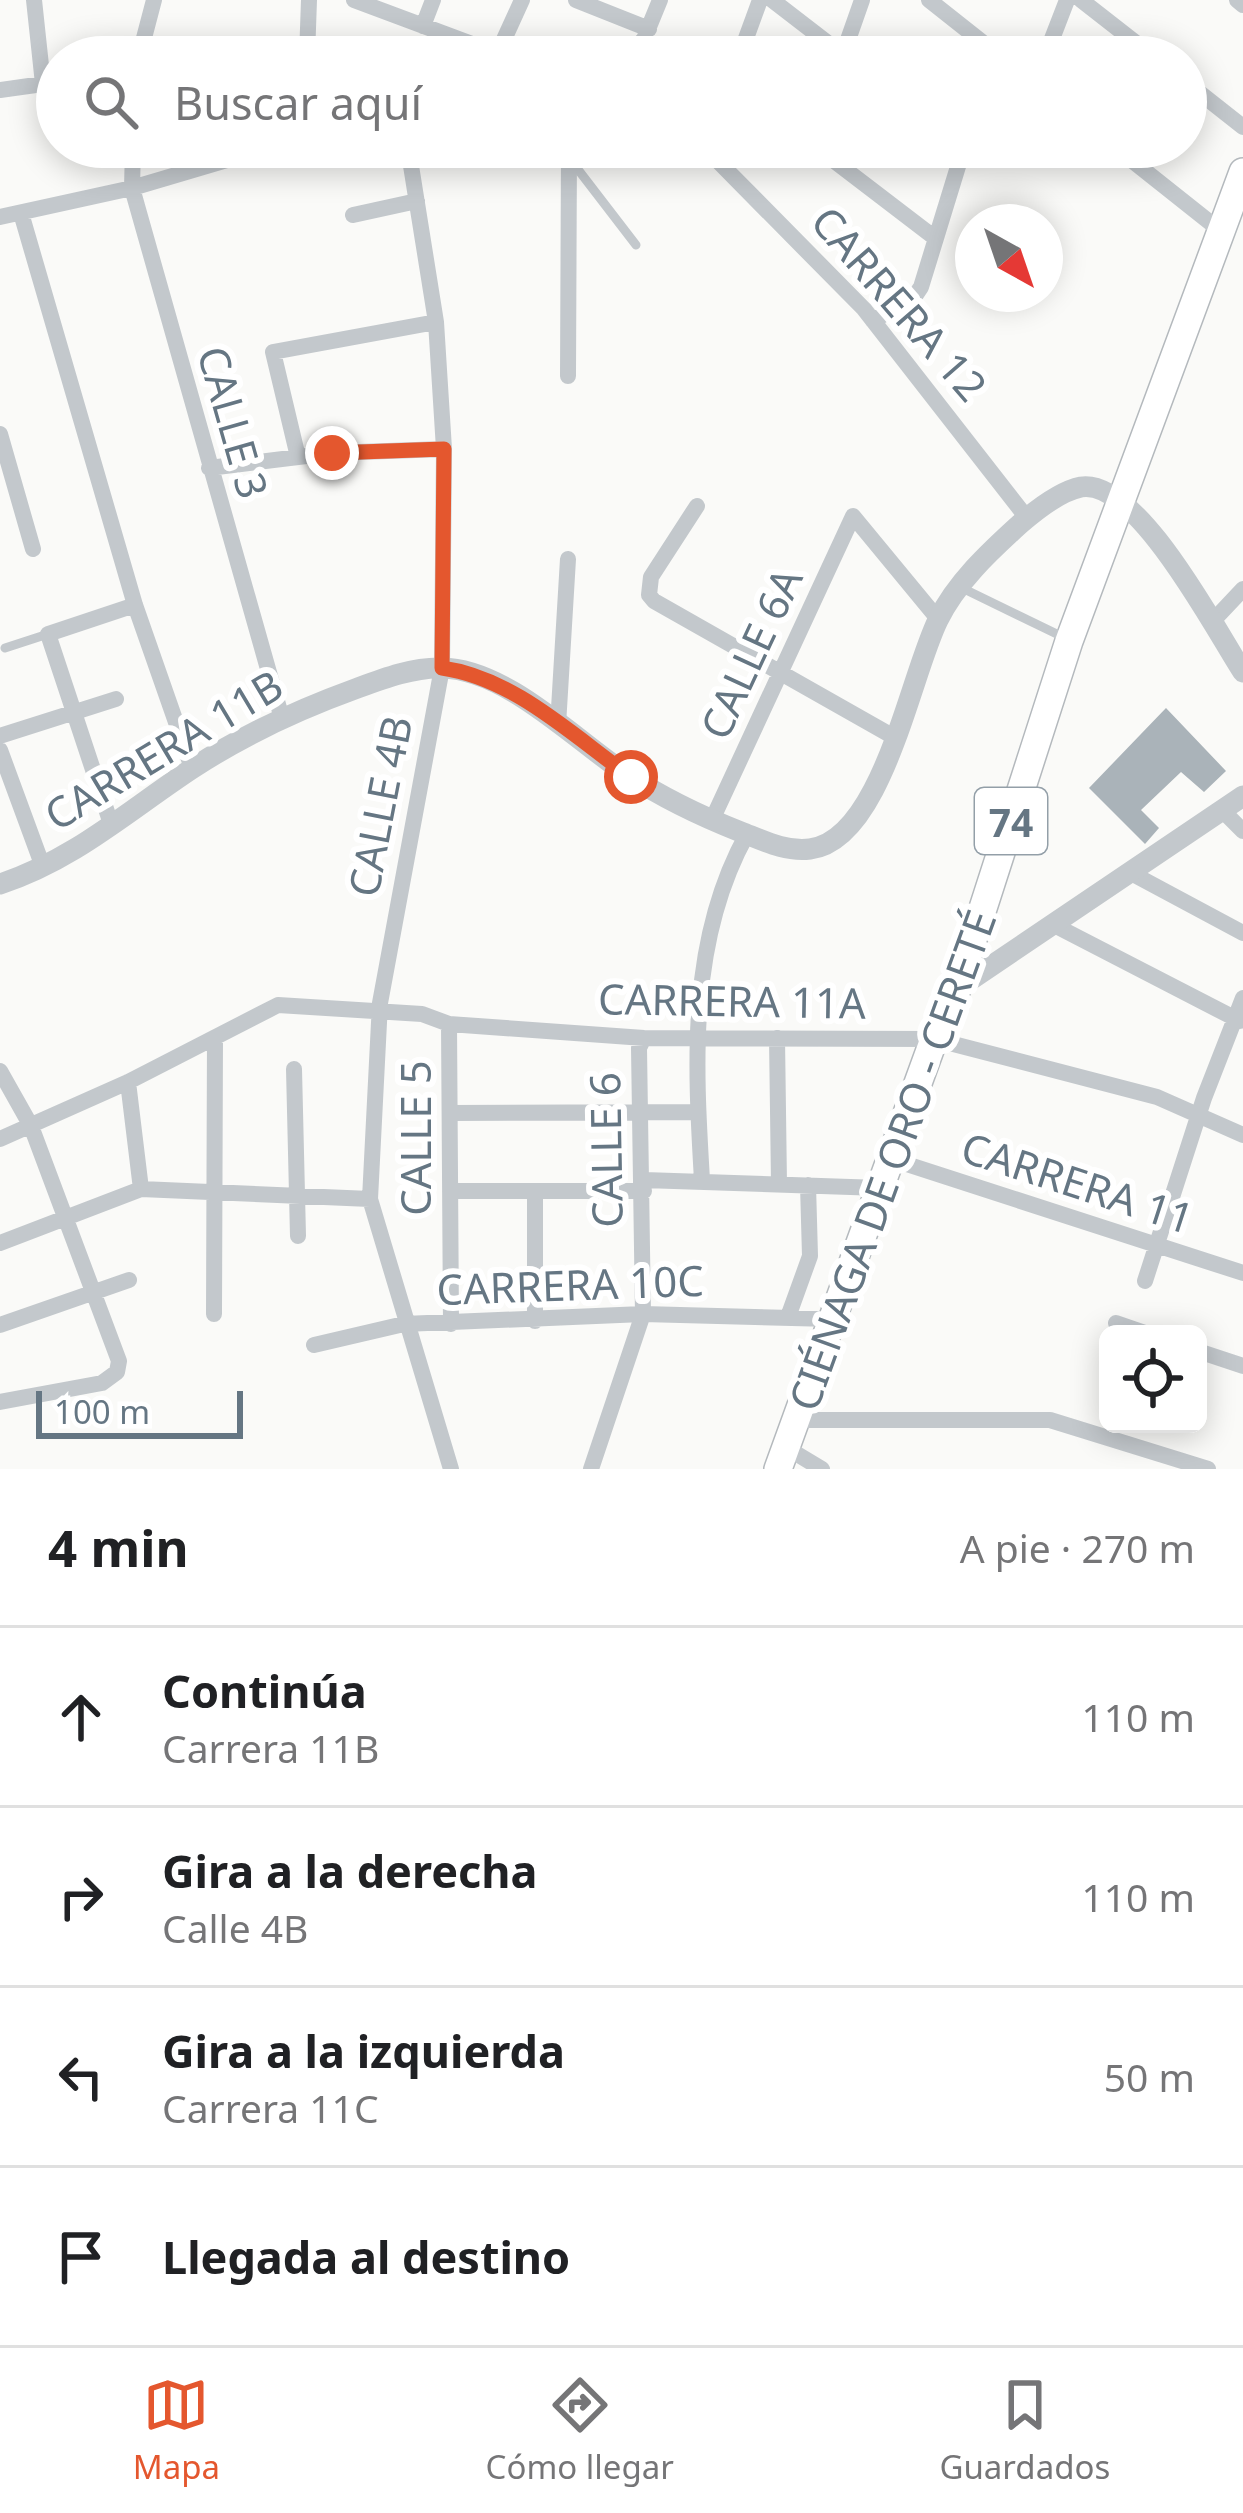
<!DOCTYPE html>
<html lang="es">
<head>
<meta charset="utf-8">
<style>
  :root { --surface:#fff; --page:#f2f2f2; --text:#202124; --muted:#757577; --line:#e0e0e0; --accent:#e4572e }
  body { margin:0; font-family:"Noto Sans",sans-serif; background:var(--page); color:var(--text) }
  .controls { position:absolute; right:36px; bottom:36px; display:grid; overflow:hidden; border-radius:18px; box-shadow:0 6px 30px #0003 }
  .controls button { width:108px; height:108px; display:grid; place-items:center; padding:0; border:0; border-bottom:3px solid var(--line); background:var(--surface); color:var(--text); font:60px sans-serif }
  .compass { position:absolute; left:955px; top:204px; width:108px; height:108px; border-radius:50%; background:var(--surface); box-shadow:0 6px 30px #0003; rotate:140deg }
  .scale { position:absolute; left:36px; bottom:30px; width:207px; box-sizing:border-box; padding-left:12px; border:6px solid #657683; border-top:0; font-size:33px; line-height:42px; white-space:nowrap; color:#657683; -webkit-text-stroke:9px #fff; paint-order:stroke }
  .stop { position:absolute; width:36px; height:36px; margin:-27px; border:9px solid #e4572e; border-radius:50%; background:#fff }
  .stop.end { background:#e4572e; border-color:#fff; box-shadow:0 3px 12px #0008 }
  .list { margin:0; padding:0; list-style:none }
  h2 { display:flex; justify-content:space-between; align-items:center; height:156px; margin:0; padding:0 48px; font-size:51px }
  h2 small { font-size:39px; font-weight:400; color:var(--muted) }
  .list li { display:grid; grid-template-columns:78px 1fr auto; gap:36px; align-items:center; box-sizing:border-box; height:180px; padding:0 48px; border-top:3px solid var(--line) }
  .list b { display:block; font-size:45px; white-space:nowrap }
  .list p { margin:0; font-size:39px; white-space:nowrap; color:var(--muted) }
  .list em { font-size:39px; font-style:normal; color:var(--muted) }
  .icon { flex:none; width:66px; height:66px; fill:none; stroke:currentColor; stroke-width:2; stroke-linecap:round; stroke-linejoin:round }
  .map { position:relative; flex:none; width:1243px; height:1469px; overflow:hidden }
  .search { position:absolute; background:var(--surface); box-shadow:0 6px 30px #0003; left:36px; right:36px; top:36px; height:132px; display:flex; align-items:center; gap:30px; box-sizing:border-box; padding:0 42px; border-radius:66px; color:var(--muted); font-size:45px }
  .sheet { height:876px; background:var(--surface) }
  nav { display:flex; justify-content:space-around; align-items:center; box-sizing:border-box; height:168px; border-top:3px solid var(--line); background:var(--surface); font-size:33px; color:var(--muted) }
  nav a { display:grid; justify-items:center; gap:6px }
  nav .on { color:var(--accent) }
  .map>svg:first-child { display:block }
  .building { fill:#aab3b9 }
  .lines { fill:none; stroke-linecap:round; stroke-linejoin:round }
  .trunk-casing { stroke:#b4b9bd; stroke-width:30 }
  .service { stroke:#c3c8cc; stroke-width:9 }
  .minor { stroke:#c3c8cc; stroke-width:16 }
  .tertiary { stroke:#c3c8cc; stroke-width:21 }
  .trunk { stroke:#fff; stroke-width:27 }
  .route { stroke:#e4572e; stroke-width:15 }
  .labels { text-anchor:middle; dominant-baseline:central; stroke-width:12; stroke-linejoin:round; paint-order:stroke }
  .shield { fill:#fff; stroke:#939fa8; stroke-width:3 }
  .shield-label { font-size:39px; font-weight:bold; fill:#657683 }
  .street-label { font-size:42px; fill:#657683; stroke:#fff }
</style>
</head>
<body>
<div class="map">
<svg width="1243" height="1469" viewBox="0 0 1243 1469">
  <rect width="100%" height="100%" fill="#fafaf8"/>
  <path class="building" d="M 1166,708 L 1226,771 L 1204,792 L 1181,772 L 1141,810 L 1159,828 L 1145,844 L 1089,788 Z"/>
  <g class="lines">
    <g class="trunk-casing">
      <path id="trunk" d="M 778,1469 L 934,1039 L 957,989 L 1069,641 L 1243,172"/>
    </g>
    <path class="service" d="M 573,163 L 636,245
      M 960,587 L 1063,637
      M 5,648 L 48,634"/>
    <path class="minor" d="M 34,0 L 43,84
      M 354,0 L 496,53
      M 576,0 L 649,29
      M 772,0 L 846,57
      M 929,0 L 1001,57
      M 1081,0 L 1154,57
      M 1237,0 L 1243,5
      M 423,26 L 433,0
      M 139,57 L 154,0
      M 280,57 L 308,54
      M 307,57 L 309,0
      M 438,57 L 445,34
      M 496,57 L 522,0
      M 627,57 L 644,39 L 660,0
      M 748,57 L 741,52 L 760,0
      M 842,57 L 862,0
      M 1045,57 L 1067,0
      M 1186,82 L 1243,127
      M 0,90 L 57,82
      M 133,147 L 132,188 L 281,715
      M 408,147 L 436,322 L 444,449 L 442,668 L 380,1003 L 370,1199 L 451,1469
      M 704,147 L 864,309 L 1027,518
      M 816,147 L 935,238
      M 1115,147 L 1222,232
      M 21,213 L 135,605 L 192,768
      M 353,215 L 417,201
      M 0,217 L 132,188 L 271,147
      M 873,321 L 915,296 L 921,287 L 964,147
      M 568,376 L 569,147
      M 0,434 L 33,549
      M 298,457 L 273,352 L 436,322
      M 209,468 L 331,453 L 444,449
      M 697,506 L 651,577 L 649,595 L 654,601 L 894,737
      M 1211,623 L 1243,589
      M 558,725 L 568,559
      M 0,736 L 116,699
      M 0,750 L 43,867
      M 1222,810 L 1243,831
      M 712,820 L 853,516 L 938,619
      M 112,827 L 48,634 L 135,605
      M 1131,873 L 1243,933
      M 1054,925 L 1240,1021
      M 449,1024 L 451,1324
      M 777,1038 L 779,1184
      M 294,1069 L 298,1236
      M 0,1071 L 31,1126 L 119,1361 L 117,1372 L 102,1383 L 0,1402
      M 128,1082 L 141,1189
      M 450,1113 L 698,1112
      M 0,1139 L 128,1082 L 278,1005 L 422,1014 L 449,1024 L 644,1038 L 934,1039 L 1157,1097 L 1243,1135
      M 891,1159 L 1243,1273
      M 644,1180 L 880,1188
      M 702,1180 C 695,1063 688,940 747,834
      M 450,1191 L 644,1191
      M 0,1243 L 141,1189 L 370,1199
      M 1145,1281 L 1204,1098 L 1243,998
      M 214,1314 L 215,1038
      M 788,1317 L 810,1256 L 808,1185
      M 535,1321 L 535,1191
      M 1116,1323 L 1148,1334
      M 0,1325 L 129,1280
      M 314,1345 L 404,1324 L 643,1314 L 831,1319
      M 1198,1351 L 1243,1366
      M 797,1420 L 1050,1420 L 1208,1469
      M 787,1448 L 822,1469
      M 591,1469 L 643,1314 L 639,1048 L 644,1038"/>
    <path class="tertiary" d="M 0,884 C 74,860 129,810 193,768 C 245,734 297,710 355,689 C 382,679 413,667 442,668 C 507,669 576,741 628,775 C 663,798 703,817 741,832 C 764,841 786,852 810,849 C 882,840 910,676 938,620 C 956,583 989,552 1020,524 C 1035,511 1061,491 1081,487 C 1137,478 1216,631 1243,672
      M 957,989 L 1243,796"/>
    <use href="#trunk" class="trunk"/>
  </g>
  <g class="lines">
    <path class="route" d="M 332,453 L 444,449 L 442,668 C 514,678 573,736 631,777"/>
  </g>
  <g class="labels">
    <rect class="shield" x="975" y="788" width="72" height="66" rx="9"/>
    <g class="shield-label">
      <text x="1011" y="821">74</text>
    </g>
    <g class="street-label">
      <text transform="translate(900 303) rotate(49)">CARRERA 12</text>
      <text transform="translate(234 422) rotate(74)">CALLE 3</text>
      <text transform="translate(750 653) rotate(-65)">CALLE 6A</text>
      <text transform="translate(163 749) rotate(-31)">CARRERA 11B</text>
      <text transform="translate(379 806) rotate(-79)">CALLE 4B</text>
      <text transform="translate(732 1000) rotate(1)">CARRERA 11A</text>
      <text transform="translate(414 1138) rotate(-90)">CALLE 5</text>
      <text transform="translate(605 1150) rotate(-91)">CALLE 6</text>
      <text transform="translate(891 1160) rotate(-70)">CIÉNAGA DE ORO - CERETÉ</text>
      <text transform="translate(1078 1182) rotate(18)">CARRERA 11</text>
      <text transform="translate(570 1284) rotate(-2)">CARRERA 10C</text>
    </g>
  </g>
</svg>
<div class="controls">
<button><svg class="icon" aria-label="locate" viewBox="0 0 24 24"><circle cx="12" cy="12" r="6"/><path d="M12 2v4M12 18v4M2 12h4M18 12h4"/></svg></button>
</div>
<svg class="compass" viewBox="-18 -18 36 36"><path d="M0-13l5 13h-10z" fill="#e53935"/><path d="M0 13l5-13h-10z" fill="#757577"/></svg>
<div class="scale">100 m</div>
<div class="stop" style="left:631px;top:777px"></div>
<div class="stop end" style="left:332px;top:453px"></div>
<div class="search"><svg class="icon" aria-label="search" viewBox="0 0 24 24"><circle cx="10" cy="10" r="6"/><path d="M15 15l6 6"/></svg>Buscar aquí</div>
</div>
<section class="sheet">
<h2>4 min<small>A pie · 270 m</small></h2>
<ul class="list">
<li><svg class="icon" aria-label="ahead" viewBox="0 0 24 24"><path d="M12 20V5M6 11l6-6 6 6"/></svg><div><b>Continúa</b><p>Carrera 11B</p></div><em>110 m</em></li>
<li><svg class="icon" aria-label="right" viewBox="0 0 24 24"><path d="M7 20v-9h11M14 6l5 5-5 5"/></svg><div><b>Gira a la derecha</b><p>Calle 4B</p></div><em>110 m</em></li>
<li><svg class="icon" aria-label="left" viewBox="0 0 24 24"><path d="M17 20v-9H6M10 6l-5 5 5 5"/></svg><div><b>Gira a la izquierda</b><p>Carrera 11C</p></div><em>50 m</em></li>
<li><svg class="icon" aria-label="arrive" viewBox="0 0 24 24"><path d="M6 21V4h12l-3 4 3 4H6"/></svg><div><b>Llegada al destino</b></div></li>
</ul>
</section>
<nav>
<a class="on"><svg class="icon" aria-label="map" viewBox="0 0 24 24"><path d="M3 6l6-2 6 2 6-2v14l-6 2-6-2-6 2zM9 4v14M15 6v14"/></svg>Mapa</a>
<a><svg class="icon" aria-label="directions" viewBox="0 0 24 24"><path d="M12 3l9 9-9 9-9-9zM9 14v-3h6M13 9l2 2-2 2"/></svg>Cómo llegar</a>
<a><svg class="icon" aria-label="saved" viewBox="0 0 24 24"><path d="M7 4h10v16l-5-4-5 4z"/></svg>Guardados</a>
</nav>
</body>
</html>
